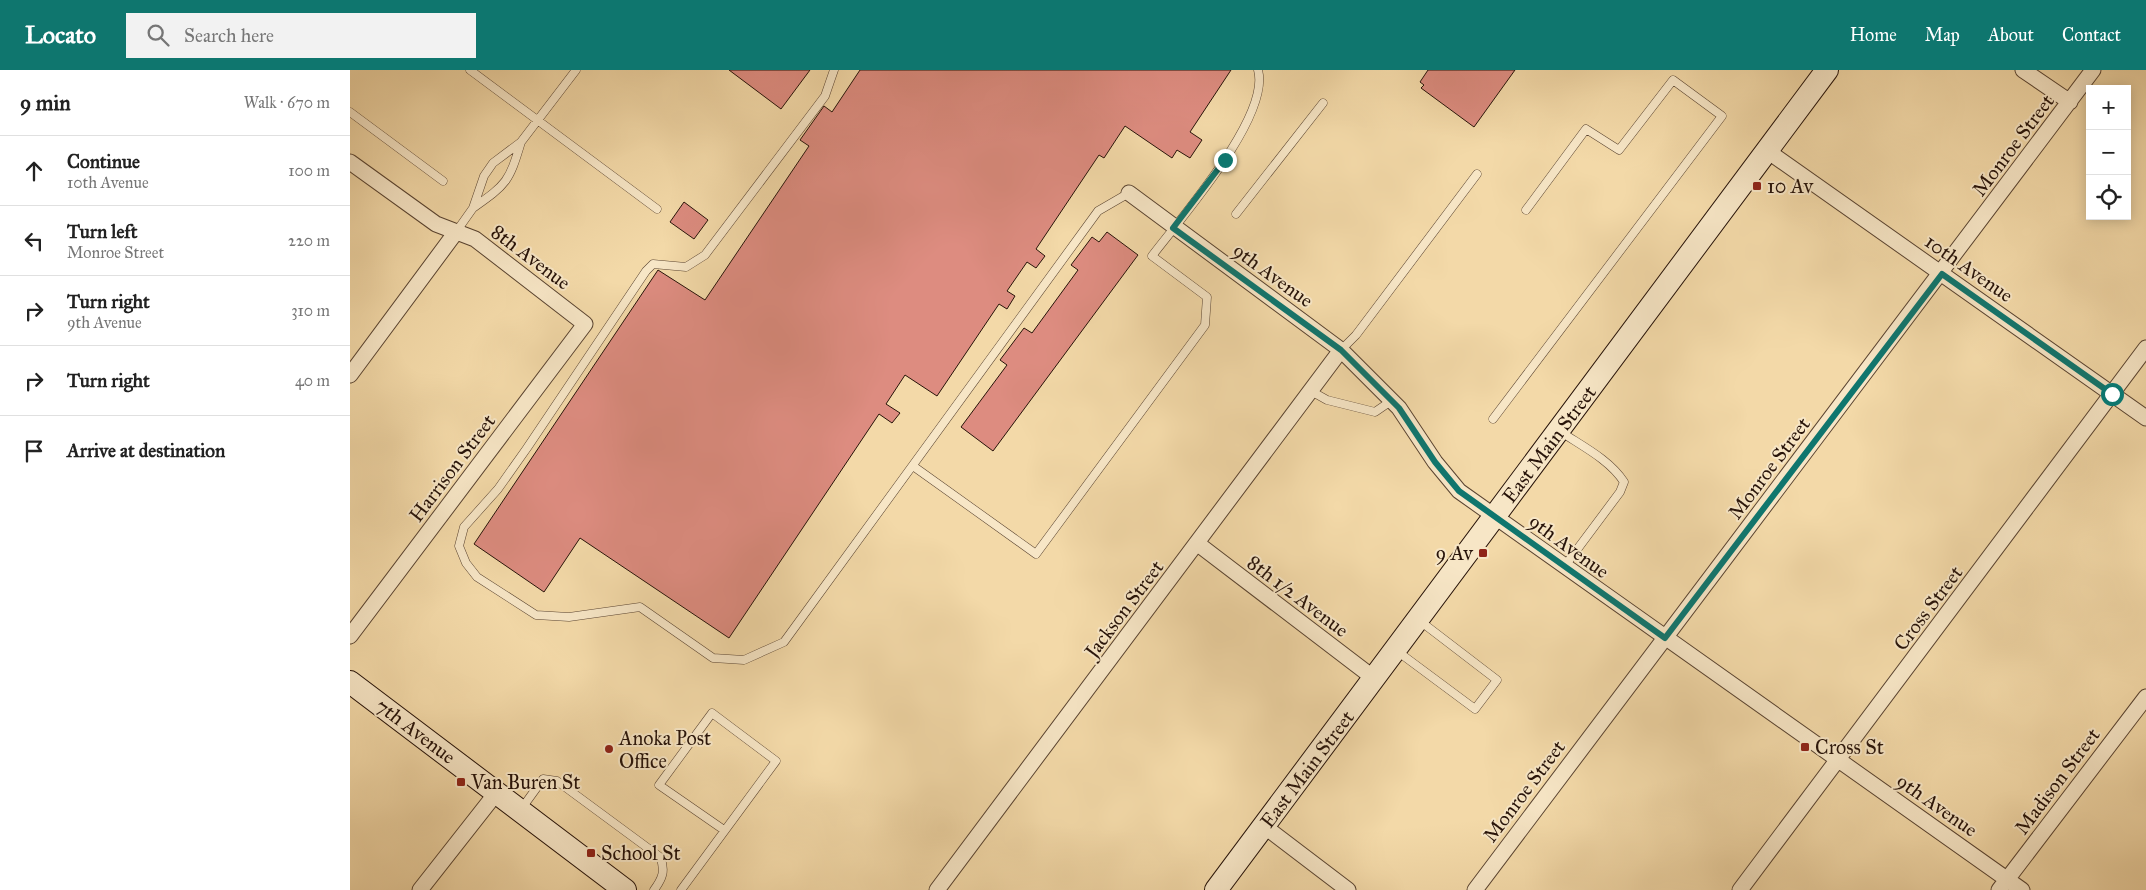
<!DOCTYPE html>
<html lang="en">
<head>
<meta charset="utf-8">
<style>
  :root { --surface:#fff; --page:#f2f2f2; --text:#222; --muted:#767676; --line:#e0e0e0; --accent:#0f766e }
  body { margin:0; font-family:"IM FELL Great Primer",serif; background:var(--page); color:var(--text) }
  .controls { position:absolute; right:15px; top:15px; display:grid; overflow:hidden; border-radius:0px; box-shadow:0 2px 12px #0003 }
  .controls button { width:45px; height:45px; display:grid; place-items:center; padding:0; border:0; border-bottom:1px solid var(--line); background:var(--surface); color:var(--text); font:25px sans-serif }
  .stop { position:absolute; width:15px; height:15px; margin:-11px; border:4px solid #0f766e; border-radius:50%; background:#fff }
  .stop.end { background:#0f766e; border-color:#fff; box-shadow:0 1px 5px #0008 }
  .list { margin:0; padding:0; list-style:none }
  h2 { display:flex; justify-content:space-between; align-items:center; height:65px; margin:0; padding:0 20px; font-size:21px }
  h2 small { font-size:16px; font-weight:400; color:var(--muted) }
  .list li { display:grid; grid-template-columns:32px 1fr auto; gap:15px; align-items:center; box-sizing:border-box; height:70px; padding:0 20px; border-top:1px solid var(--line) }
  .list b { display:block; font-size:19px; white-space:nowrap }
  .list p { margin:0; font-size:16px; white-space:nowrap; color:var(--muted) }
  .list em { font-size:16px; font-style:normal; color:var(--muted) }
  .icon { flex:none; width:28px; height:28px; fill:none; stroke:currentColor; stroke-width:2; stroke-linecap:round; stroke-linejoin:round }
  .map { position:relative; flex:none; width:1796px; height:820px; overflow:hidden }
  header { display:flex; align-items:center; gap:30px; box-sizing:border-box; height:70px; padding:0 25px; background:var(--accent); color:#fff }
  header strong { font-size:24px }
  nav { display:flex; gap:28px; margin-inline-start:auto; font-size:18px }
  .search { width:350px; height:45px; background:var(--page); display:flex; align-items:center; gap:12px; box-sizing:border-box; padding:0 18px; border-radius:0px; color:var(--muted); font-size:19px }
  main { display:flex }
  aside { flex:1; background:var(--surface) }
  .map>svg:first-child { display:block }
  .building { fill:#dd8c80; stroke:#271309 }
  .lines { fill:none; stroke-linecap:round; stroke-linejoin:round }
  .lane-casing { stroke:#5a4431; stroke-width:9 }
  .street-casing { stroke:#5a4431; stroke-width:17 }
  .secondary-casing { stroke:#271309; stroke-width:24 }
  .lane { stroke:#f7e6c6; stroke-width:8 }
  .street { stroke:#f7e6c6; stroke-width:15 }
  .secondary { stroke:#f7e6c6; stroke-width:22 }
  .route { stroke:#0f766e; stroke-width:6 }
  .poi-dot { fill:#8f2418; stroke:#f7e6c6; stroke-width:2 }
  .labels { text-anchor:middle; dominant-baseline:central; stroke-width:4; stroke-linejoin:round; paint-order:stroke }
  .street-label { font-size:20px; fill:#271309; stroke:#f7e6c6 }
  .poi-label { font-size:20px; fill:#271309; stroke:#f7e6c6; text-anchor:start }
</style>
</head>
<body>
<header>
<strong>Locato</strong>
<div class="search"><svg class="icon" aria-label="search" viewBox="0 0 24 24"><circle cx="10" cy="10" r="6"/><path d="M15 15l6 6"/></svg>Search here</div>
<nav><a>Home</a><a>Map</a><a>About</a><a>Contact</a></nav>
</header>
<main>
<aside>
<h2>9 min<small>Walk · 670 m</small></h2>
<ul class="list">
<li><svg class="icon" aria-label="ahead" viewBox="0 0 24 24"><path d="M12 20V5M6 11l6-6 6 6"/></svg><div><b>Continue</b><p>10th Avenue</p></div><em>100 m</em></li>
<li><svg class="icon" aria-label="left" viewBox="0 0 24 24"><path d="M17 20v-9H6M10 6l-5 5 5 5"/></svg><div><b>Turn left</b><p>Monroe Street</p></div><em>220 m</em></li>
<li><svg class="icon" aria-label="right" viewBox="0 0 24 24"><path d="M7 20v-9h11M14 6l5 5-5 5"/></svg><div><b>Turn right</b><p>9th Avenue</p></div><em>310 m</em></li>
<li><svg class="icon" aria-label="right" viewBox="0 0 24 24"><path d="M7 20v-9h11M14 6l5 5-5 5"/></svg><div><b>Turn right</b></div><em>40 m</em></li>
<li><svg class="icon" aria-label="arrive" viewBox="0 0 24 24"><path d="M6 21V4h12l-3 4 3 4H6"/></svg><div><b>Arrive at destination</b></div></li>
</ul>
</aside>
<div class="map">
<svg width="1796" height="820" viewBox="0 0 1796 820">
  <rect width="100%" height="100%" fill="#f3d9a8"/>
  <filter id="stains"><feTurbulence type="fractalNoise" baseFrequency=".004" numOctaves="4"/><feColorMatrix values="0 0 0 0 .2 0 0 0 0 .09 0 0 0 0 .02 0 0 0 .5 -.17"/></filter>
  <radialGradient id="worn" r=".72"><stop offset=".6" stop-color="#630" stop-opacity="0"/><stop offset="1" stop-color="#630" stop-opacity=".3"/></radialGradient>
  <path class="building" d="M 379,0 L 460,0 L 431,39 Z
    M 510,0 L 881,0 L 840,62 L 852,70 L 840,88 L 827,80 L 822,88 L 775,56 L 754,88 L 749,85 L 686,179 L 695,186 L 686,198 L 677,192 L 657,221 L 665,226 L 657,239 L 649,234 L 587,326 L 555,305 L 536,334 L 550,343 L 542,353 L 529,344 L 379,568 L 230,468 L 194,522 L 124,474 L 308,200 L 355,230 L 459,76 L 450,70 L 474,36 L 482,42 Z
    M 1078,0 L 1165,0 L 1124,57 L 1071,18 L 1074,15 L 1070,12 Z
    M 334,132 L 358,150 L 344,169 L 320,152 Z
    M 757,162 L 788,185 L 643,381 L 611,357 L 657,295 L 650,290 L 674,258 L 682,263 L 728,200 L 721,195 L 742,167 L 749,172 Z"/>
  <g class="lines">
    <g class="lane-casing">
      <path id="lane" d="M 120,0 L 307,139
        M 484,0 L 475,26 L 355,185 L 336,197 L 303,194 L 296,201 L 177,378 L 148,419 L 114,457 L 109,476 L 116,493 L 127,507 L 186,545 L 219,547 L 290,537 L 363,588 L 394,590 L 434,572 L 748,141 L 779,123
        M 0,42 L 93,111
        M 123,138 C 157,114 159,112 171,72
        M 886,144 L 973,33
        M 106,162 L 123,138 L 134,106 L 143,93 L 171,72 L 226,0
        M 991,280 L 1006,265 L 1127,104
        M 961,321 L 977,330 L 1025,342 L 1041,331
        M 1143,349 L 1372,46 L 1323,10 L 1269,80 L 1236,59 L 1176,140
        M 1211,362 C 1232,376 1260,390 1274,412 L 1270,422 L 1214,497
        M 563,396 L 686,484 L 855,255 L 857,227 L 802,186 C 830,149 921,46 908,0
        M 1047,581 L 1125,639 L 1147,610 L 1070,551
        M 172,738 L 193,709 L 207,711 L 310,787 C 316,801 312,809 304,820
        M 331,820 L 426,691 L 362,643 L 309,715 L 374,760"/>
    </g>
    <g class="street-casing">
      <path id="street" d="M 1673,0 L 1720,32
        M 1419,82 L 1796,348
        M 0,92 L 86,154 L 125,169 L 235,254 L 0,566
        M 779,123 L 991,280 L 1049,338 L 1085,392 L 1109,421 L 1672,820
        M 0,305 L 106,162
        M 848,474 L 1025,609
        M 914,756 L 998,820
        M 70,820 L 147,722
        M 587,820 L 991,280
        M 1125,820 L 1743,0
        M 1390,820 L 1796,278
        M 1649,820 L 1796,627"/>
    </g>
    <g class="secondary-casing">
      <path id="secondary" d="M 0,612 L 275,820
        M 866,820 L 1477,0"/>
    </g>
    <use href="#lane" class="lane"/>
    <use href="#street" class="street"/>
    <use href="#secondary" class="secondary"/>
  </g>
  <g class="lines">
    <path class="route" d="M 875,90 L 823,158 L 991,280 L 1049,338 L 1085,392 L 1109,421 L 1315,568 L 1592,204 L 1762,324"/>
  </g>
  <g class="poi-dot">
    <rect x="1402" y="111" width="10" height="10" rx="2.5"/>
    <rect x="1128" y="478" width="10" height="10" rx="2.5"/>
    <rect x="1450" y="672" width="10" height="10" rx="2.5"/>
    <circle cx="259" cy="679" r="5"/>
    <rect x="106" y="707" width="10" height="10" rx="2.5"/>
    <rect x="236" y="778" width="10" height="10" rx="2.5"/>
  </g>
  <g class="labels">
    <g class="street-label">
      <text transform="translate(1663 75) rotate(-53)">Monroe Street</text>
      <text transform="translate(181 187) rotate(37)">8th Avenue</text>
      <text transform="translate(1619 198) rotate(35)">10th Avenue</text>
      <text transform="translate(923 205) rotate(36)">9th Avenue</text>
      <text transform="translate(1199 374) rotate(-53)">East Main Street</text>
      <text transform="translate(102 398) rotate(-53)">Harrison Street</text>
      <text transform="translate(1419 398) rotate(-53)">Monroe Street</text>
      <text transform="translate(1219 476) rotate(36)">9th Avenue</text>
      <text transform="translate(948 526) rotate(37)">8th 1/2 Avenue</text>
      <text transform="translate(1578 538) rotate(-53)">Cross Street</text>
      <text transform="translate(774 539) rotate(-53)">Jackson Street</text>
      <text transform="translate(66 661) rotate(37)">7th Avenue</text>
      <text transform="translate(957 699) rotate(-53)">East Main Street</text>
      <text transform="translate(1707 711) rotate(-53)">Madison Street</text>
      <text transform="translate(1174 721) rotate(-53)">Monroe Street</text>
      <text transform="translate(1587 735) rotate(35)">9th Avenue</text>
    </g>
    <g class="poi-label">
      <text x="1417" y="116">10 Av</text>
      <text x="1123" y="483" text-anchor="end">9 Av</text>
      <text x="269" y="668">Anoka Post<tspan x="269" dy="23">Office</tspan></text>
      <text x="1465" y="677">Cross St</text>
      <text x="121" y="712">Van Buren St</text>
      <text x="251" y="783">School St</text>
    </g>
  </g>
  <rect width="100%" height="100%" filter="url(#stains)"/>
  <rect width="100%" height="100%" fill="url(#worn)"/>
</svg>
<div class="controls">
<button>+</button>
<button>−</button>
<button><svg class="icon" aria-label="locate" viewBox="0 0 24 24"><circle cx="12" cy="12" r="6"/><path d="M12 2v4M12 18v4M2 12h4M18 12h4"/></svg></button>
</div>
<div class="stop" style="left:1762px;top:324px"></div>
<div class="stop end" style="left:875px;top:90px"></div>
</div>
</main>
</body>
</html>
